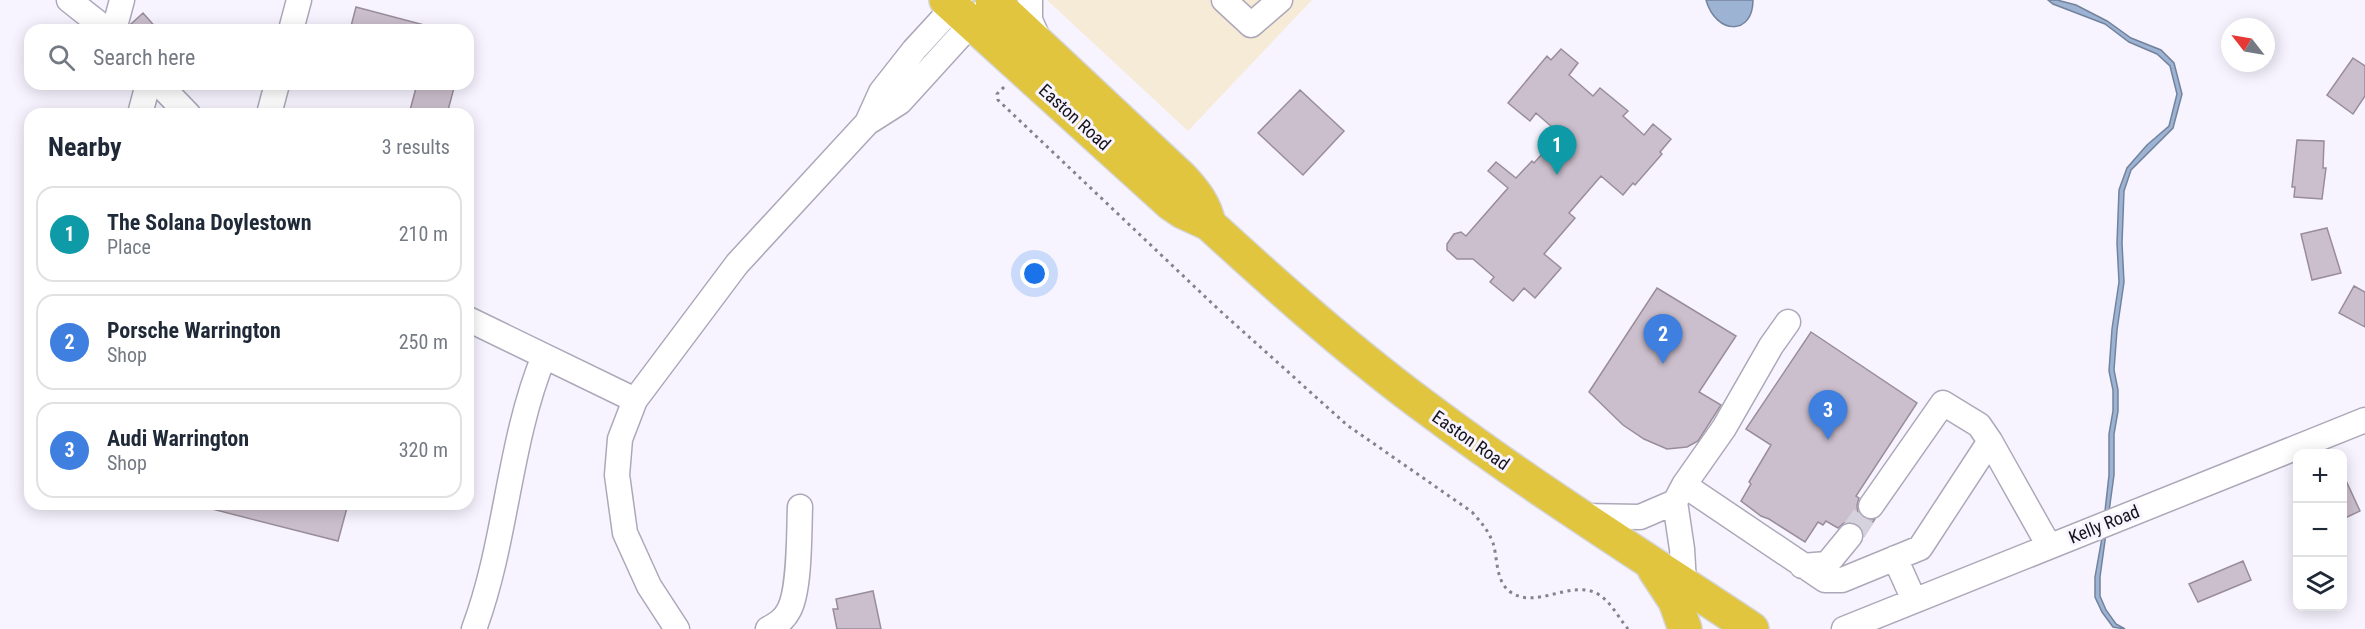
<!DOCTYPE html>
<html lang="en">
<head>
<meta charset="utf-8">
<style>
  :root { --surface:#fff; --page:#f2f2f3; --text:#1f2937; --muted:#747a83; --line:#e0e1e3; --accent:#317485 }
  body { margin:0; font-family:"Roboto Condensed",sans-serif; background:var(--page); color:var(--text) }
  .controls { position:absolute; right:18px; bottom:18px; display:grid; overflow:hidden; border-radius:12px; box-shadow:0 3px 15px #0003 }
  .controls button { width:54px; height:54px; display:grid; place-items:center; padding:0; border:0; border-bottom:2px solid var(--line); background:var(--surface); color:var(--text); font:30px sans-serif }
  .compass { position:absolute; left:2221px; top:18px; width:54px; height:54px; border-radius:50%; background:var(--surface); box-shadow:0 3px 15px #0003; rotate:301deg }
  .you { position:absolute; left:1035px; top:274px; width:21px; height:21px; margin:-15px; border:4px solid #fff; border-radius:50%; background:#1a73e8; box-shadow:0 0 0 9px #1a73e833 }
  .badge { display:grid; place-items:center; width:39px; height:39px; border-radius:50%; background:var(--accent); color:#fff; font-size:20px; font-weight:700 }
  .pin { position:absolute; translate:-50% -50px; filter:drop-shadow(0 2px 3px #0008) }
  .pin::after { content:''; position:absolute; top:32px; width:21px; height:18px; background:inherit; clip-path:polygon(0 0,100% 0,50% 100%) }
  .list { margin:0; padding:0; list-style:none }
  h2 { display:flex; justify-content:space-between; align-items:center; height:78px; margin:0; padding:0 24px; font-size:26px }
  h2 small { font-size:20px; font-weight:400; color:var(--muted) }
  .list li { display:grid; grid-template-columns:39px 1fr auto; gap:18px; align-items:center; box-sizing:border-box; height:96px; margin:0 12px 12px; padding:0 12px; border:2px solid var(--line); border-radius:18px }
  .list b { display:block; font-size:22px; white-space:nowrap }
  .list p { margin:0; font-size:20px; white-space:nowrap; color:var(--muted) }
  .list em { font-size:20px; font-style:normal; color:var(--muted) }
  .icon { flex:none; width:33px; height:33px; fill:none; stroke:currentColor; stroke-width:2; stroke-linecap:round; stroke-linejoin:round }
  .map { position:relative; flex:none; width:2365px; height:629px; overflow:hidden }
  .search { position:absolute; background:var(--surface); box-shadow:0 3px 15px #0003; left:24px; top:24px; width:450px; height:66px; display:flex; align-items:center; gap:15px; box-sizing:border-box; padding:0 21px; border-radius:18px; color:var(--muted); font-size:22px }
  .panel { position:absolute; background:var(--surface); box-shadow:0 3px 15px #0003; left:24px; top:108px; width:450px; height:402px; border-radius:18px }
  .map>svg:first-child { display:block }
  .commercial { fill:#f6ebd6 }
  .water { fill:#9cb3d4; stroke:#74839c; stroke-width:1.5 }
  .building { fill:#ccbfcd; stroke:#998d9a; stroke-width:1.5 }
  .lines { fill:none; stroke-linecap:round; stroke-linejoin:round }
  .minor-tunnel { stroke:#d5d2dd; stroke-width:24; stroke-dasharray:24 12; stroke-linecap:butt }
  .minor-casing { stroke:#ada8b9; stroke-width:27 }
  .highway-casing { stroke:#d5d5d6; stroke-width:36 }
  .path { stroke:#84828a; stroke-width:3; stroke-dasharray:3 4.5; stroke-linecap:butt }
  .minor { stroke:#fff; stroke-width:24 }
  .highway { stroke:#e1c53e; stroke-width:33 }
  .labels { text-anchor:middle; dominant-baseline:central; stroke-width:6; stroke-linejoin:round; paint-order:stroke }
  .street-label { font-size:18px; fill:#16141a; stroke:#f7f4ff }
</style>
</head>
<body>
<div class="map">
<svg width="2365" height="629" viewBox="0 0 2365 629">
  <rect width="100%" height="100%" fill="#f7f4ff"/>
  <path class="commercial" d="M 1047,0 L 1312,0 L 1188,131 Z"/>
  <path class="water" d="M 1706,0 L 1753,0 C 1753,36 1716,35 1706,0 Z
    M 2048,0 L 2057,0 L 2076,5 L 2107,21 L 2131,38 L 2161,50 L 2174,63 L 2182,94 L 2173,128 L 2131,170 L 2124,191 L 2122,243 L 2124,282 L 2117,330 L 2114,370 L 2118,390 L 2118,411 L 2114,434 L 2114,475 L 2100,577 L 2100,596 L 2106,610 L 2116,624 L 2125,629 L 2113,627 L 2102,612 L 2095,597 L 2095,577 L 2102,538 L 2109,475 L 2109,434 L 2113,411 L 2113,390 L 2109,371 L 2112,329 L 2119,282 L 2117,243 L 2119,190 L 2127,168 L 2147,145 L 2169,126 L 2177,94 L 2170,66 L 2157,54 L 2129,42 L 2105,24 L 2053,4 Z"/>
  <path class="building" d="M 356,7 L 428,26 L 427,30 L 350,30 Z
    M 143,13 L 158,30 L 129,30 L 130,25 Z
    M 1561,49 L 1578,63 L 1569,75 L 1593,96 L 1600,88 L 1628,111 L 1623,116 L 1644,135 L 1653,124 L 1671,139 L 1660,152 L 1662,154 L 1635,185 L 1633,183 L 1623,195 L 1601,176 L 1569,213 L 1575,218 L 1544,254 L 1561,268 L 1535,298 L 1524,288 L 1513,301 L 1490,282 L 1494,277 L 1473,259 L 1457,259 L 1447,250 L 1447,244 L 1454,234 L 1461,232 L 1466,236 L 1508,188 L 1488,171 L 1496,162 L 1516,178 L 1532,161 L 1534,163 L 1560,134 L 1536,113 L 1530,121 L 1508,103 L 1547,56 L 1551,60 Z
    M 2353,58 L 2365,66 L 2365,96 L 2353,114 L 2327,95 Z
    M 417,84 L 455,84 L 447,114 L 409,114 Z
    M 1300,90 L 1344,131 L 1303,175 L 1258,133 Z
    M 2297,140 L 2324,141 L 2323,168 L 2326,168 L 2322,199 L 2294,197 L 2295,187 L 2292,187 Z
    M 2327,228 L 2341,273 L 2312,280 L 2301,234 Z
    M 2354,286 L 2365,292 L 2365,327 L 2339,313 Z
    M 1657,288 L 1736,336 L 1699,392 L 1721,405 L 1698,441 L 1687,447 L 1667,449 L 1644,439 L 1623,425 L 1589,392 Z
    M 1811,332 L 1917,403 L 1856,496 L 1859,498 L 1857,505 L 1858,513 L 1863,518 L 1875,519 L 1864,536 L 1859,525 L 1853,522 L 1844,523 L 1838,528 L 1826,521 L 1823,525 L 1818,522 L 1805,542 L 1769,519 L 1761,516 L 1741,501 L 1751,484 L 1749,482 L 1771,445 L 1746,429 Z
    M 2343,474 L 2360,511 L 2343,519 Z
    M 213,504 L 348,504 L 338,541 L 212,509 Z
    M 2243,561 L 2251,580 L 2198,602 L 2189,584 Z
    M 873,591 L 881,629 L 837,629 L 833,609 L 838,609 L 836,599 Z"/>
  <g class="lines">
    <path class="minor-tunnel" d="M 1850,536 L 1871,506"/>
    <g class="minor-casing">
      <path id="minor" d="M 69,0 L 107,30
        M 1030,0 L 1030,20 L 1040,42
        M 1224,0 L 1251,25 L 1280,0
        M 114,30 L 122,0
        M 291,30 L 299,0
        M 159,84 L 188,114
        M 140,114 L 148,84
        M 269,114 L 277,84
        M 867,123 L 881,92 L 914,50 L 960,0
        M 468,319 L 635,400
        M 1684,485 L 1825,580 L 1842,580 L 1920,548 L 1990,441
        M 1871,506 L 1943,403 L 1979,425 L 1990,441 L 2049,546
        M 1582,516 L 1640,517 L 1675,502
        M 1895,558 L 1914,600
        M 1802,566 L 1827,564 L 1850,536
        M 1684,583 L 1682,549 L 1675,502 L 1684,485 L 1724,428 L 1771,346 L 1788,322
        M 474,629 C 507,541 508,444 544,356
        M 677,629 L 649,586 L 625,533 L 617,475 L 620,439 L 635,400 L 737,264 L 867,123 L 900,102 L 981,13
        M 768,629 C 777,624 784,620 789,610 C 800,590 799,532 800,507
        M 1844,629 L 2365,420"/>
    </g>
    <g class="highway-casing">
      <path id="highway" d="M 946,0 L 1171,204 L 1183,212 L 1209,224 C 1280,289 1354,355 1432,412 C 1535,489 1645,558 1752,629
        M 992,0 L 1182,178 C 1195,192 1205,205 1209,224
        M 1654,569 L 1675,601 L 1685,629"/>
    </g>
    <path class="path" d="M 1004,87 L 997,94 L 998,100 L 1217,308 L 1347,425 L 1472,512 C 1481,522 1488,530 1493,543 C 1498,558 1495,583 1512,593 C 1537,609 1572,579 1598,594 C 1612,603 1618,617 1628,629"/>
    <use href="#minor" class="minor"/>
    <use href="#highway" class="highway"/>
  </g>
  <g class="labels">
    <g class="street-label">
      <text transform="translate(1075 117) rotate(42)">Easton Road</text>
      <text transform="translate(1471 440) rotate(35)">Easton Road</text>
      <text transform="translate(2104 524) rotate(-22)">Kelly Road</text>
    </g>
  </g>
</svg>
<div class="controls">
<button>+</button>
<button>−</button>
<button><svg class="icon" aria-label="layers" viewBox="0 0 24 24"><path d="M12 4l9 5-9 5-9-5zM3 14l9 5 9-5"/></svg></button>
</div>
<svg class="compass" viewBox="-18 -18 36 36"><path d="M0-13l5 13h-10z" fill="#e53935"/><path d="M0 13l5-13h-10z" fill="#747a83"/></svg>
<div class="you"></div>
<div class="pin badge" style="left:1557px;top:175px;background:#0f9aa8">1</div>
<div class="pin badge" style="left:1663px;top:364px;background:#3f7fe0">2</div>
<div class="pin badge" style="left:1828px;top:440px;background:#3f7fe0">3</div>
<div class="search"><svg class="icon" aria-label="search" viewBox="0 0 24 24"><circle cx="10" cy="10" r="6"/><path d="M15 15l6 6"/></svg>Search here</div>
<section class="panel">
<h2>Nearby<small>3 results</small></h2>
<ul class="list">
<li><span class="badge" style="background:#0f9aa8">1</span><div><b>The Solana Doylestown</b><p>Place</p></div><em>210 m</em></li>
<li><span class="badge" style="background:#3f7fe0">2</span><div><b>Porsche Warrington</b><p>Shop</p></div><em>250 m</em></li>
<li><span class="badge" style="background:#3f7fe0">3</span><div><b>Audi Warrington</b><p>Shop</p></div><em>320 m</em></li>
</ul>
</section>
</div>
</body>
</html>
